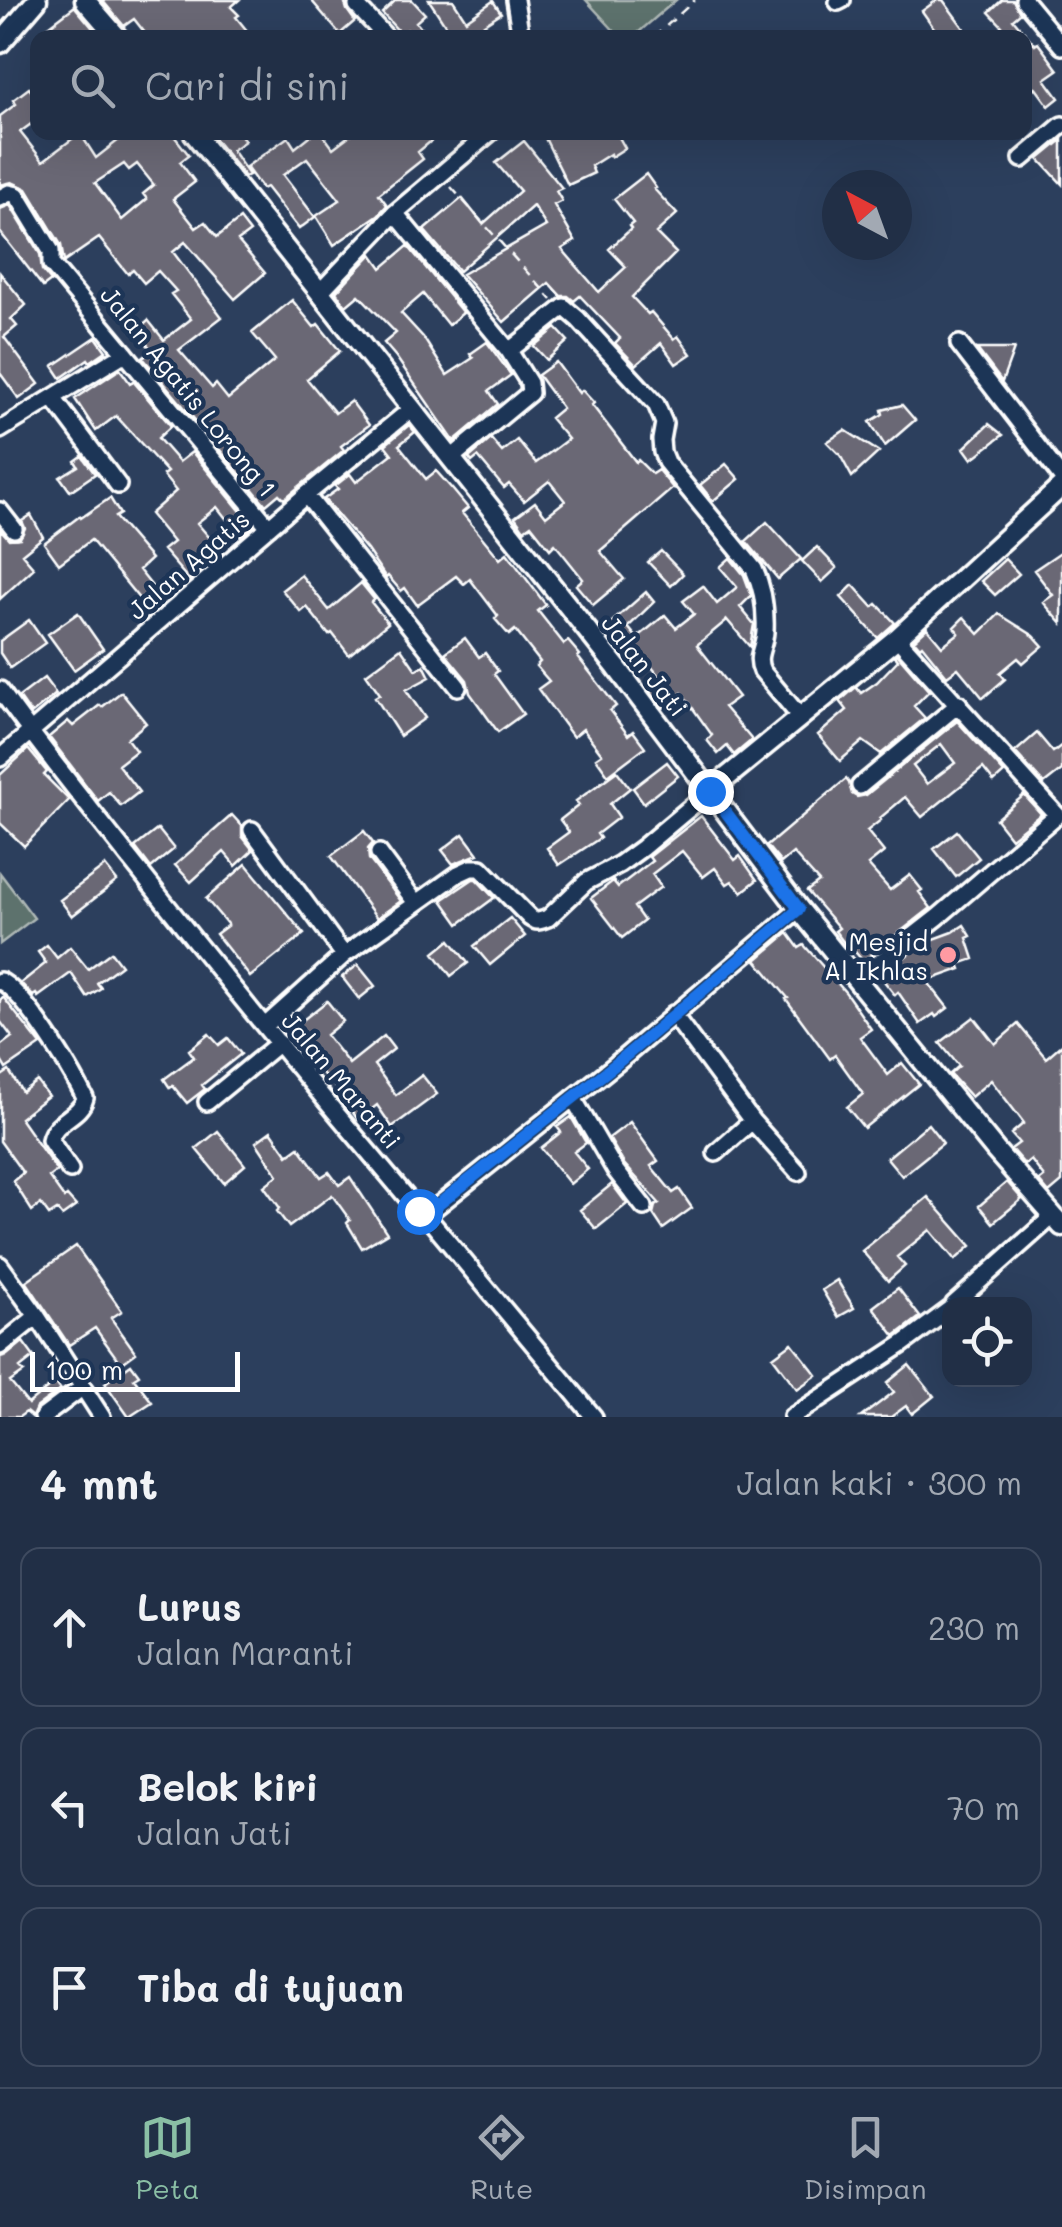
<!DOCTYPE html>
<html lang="id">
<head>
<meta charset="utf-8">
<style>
  :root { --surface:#212f46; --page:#29374d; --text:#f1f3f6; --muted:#a2a9b3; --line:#3e4a5f; --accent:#8abfa5 }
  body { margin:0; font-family:Mali,sans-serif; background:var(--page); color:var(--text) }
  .controls { position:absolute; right:30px; bottom:30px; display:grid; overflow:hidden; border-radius:20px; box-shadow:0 10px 40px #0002 }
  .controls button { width:90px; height:90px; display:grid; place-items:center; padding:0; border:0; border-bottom:2px solid var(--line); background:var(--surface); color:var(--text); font:50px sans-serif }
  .compass { position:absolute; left:822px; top:170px; width:90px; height:90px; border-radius:50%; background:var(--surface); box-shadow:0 10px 40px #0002; rotate:319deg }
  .scale { position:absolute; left:30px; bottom:25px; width:210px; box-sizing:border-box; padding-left:10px; border:5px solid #fff; border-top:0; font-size:28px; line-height:35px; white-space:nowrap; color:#fff; -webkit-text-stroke:8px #1d3557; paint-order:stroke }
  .stop { position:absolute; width:30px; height:30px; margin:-22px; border:8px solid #1a73e8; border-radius:50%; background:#fff }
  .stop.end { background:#1a73e8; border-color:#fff; box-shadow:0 2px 10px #0008 }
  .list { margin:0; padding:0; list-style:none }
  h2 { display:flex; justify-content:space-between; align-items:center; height:130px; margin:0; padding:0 40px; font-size:42px }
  h2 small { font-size:32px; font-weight:400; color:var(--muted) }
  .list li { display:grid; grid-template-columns:65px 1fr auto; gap:30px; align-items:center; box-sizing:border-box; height:160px; margin:0 20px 20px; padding:0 20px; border:2px solid var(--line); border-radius:20px }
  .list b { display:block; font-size:38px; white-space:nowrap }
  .list p { margin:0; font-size:32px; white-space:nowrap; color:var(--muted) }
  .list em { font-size:32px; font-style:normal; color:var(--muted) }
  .icon { flex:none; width:55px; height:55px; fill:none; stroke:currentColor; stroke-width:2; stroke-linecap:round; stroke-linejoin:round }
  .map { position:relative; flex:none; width:1062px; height:1417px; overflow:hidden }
  .search { position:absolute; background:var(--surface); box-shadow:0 10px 40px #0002; left:30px; right:30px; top:30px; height:110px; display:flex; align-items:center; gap:25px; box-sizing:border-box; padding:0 35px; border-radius:20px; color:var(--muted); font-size:38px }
  .sheet { height:670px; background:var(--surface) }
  nav { display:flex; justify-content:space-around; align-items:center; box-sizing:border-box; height:140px; border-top:2px solid var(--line); background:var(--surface); font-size:28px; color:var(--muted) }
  nav a { display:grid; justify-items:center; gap:5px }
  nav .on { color:var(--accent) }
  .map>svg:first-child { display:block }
  .green { fill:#5d726d; stroke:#aeb8b6; stroke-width:2.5 }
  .building { fill:#6a6774; stroke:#fff; stroke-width:2.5; fill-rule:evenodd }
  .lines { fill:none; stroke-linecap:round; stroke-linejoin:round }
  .minor-casing { stroke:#fff; stroke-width:22 }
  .tertiary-casing { stroke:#fff; stroke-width:25 }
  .path { stroke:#fff; stroke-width:2.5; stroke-dasharray:10 8; stroke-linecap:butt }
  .minor { stroke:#1d3557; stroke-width:15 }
  .tertiary { stroke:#1d3557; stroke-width:18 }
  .route { stroke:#1a73e8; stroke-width:12 }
  .poi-dot { fill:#ff9aa2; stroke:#1d3557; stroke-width:4 }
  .labels { text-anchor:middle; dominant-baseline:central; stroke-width:9; stroke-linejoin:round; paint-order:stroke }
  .street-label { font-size:25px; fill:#fff; stroke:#1d3557 }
  .poi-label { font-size:25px; fill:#fff; stroke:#1d3557; text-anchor:end }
</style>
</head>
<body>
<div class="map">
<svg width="1062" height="1417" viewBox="0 0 1062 1417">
  <rect width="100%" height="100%" fill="#2c3f5d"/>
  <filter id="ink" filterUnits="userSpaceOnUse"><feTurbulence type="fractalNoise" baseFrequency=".01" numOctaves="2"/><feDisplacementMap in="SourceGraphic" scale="20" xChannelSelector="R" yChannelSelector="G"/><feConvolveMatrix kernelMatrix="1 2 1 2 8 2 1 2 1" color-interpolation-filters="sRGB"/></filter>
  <g filter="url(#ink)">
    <path class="green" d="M 586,0 L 676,0 L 632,38 L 620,37 Z
      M 0,873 L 34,918 L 0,944 Z"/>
    <path class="building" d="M 102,0 L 239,0 L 231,7 L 239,15 L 236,17 L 253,38 L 149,38 L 134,19 L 124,26 Z
      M 311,0 L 344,0 L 347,10 L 355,21 L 340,34 Z
      M 396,0 L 412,0 L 425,14 L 416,22 L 429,38 L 413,38 L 407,30 L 402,35 L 382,13 Z
      M 429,0 L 453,0 L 466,20 L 493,1 L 501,13 L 484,24 L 495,38 L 433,38 L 446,26 Z
      M 937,0 L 943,0 L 971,38 L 941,38 L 922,11 Z
      M 1002,0 L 1013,0 L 1020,13 L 1013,19 L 1035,45 L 1038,43 L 1058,70 L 1045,79 L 1059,98 L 1049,106 L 1035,87 L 1024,95 L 1024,38 L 989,38 L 1002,26 L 989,12 Z
      M 75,6 L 76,8 L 101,38 L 53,38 L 46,28 Z
      M 29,88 L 38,100 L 38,119 L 20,132 L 43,161 L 80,133 L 96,158 L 129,132 L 171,132 L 189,155 L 180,162 L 195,182 L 173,199 L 196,228 L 205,222 L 217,237 L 240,219 L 250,232 L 238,241 L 265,273 L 235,299 L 185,242 L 173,252 L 222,317 L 179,350 L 212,388 L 216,384 L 228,399 L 275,360 L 252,333 L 292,300 L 314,327 L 318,324 L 340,351 L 307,379 L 335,413 L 351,401 L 369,425 L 341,446 L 344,450 L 284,499 L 279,494 L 266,505 L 143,358 L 152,350 L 136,331 L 148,320 L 164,340 L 191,319 L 171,294 L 176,291 L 158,271 L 144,283 L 133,270 L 128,274 L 99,238 L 64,262 L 61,245 L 27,189 L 12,182 L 0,185 L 0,116 L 16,104 L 13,100 ZM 124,164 L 129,170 L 137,164 L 154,185 L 143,194 L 147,199 L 122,220 L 95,183 Z
      M 209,132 L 239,132 L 245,141 L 232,150 L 249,175 L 245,177 Z
      M 315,132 L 321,132 L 333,148 L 354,132 L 442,132 L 418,152 L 423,159 L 379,194 L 387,205 L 378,215 L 334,245 L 316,216 L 340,200 L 307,158 L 283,175 L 315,217 L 299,229 L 266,187 L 262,189 L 246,167 L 288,137 L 295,148 Z
      M 542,132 L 616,132 L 625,148 L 611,157 L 610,154 L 591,166 L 594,173 L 568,185 Z
      M 1062,140 L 1062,184 L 1039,159 Z
      M 524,141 L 562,188 L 556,191 L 562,201 L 554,205 L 575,241 L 562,249 L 599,292 L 626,267 L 609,249 L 631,229 L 629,226 L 633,223 L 614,199 L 646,174 L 656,188 L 654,189 L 677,214 L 656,233 L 676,253 L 632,297 L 648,314 L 651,312 L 674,339 L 678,336 L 691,354 L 676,364 L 661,343 L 636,365 L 615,343 L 620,338 L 580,296 L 574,301 L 568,296 L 561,296 L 549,283 L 504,322 L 462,274 L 546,226 L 533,206 L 459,271 L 424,230 L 462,198 L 483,224 L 520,191 L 496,163 Z
      M 10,205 L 40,254 L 42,270 L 51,281 L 43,287 L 0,232 L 0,209 Z
      M 408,246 L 463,313 L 448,325 L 423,294 L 401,313 L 423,337 L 447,375 L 473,358 L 470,354 L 487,342 L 511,375 L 489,391 L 498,404 L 454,441 L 396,357 L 384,343 L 396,333 L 359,295 L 346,306 L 336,292 L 372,254 L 382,268 Z
      M 0,273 L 26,305 L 11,319 L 17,326 L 4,337 L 39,384 L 19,399 L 0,373 Z
      M 556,328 L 568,341 L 547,360 L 534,346 Z
      M 96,337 L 106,351 L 90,362 L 88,359 L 61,378 L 53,366 Z
      M 977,349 L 1014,349 L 1002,382 Z
      M 556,362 L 579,393 L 582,390 L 594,403 L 592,405 L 636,462 L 638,460 L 652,474 L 658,470 L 673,488 L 600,551 L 624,579 L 593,605 L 576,585 L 583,579 L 555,544 L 550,549 L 531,525 L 524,530 L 515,517 L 535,502 L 546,516 L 565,501 L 549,481 L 524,501 L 509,484 L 504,488 L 478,457 L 472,462 L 469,458 L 491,439 L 502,452 L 517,440 L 536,463 L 568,439 L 550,418 L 562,408 L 538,375 Z
      M 120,369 L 130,383 L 133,381 L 171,426 L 158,438 L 179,462 L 192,452 L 253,526 L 240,536 L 217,507 L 197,523 L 222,552 L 189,580 L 163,550 L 173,542 L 150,514 L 176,491 L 163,475 L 167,472 L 116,416 L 96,431 L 75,399 Z
      M 902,405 L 915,420 L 885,446 L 870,422 L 883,414 L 882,410 Z
      M 989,424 L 1003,435 L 972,459 L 964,448 Z
      M 409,425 L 415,432 L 399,445 L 426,479 L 436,471 L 453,490 L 468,508 L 462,513 L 500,559 L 507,553 L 546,605 L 538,611 L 564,644 L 568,641 L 580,655 L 578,657 L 616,706 L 610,711 L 628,735 L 633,731 L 645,747 L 608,775 L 596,758 L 602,754 L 583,729 L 573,737 L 538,689 L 549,681 L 536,666 L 540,662 L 515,630 L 509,635 L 495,619 L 498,616 L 470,579 L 464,584 L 456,576 L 417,605 L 405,588 L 401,591 L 388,576 L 386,578 L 367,550 L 324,499 L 338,489 L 335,486 L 350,474 L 356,482 L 392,454 L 385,445 Z
      M 845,430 L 879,452 L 852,477 L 840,455 L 827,442 Z
      M 82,456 L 95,474 L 70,491 L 60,477 L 78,466 L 75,461 Z
      M 726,464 L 739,479 L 713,501 L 700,485 Z
      M 110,498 L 120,514 L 115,517 L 151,559 L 139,570 L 155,590 L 141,601 L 91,540 L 59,564 L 44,543 L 80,516 L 81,518 Z
      M 31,515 L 43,537 L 22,554 L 34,568 L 0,599 L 0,529 L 9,539 L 20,538 L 25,528 L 22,521 Z
      M 767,522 L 801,559 L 778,579 L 746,541 Z
      M 817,547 L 837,568 L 822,582 L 802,561 Z
      M 661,551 L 683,574 L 671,586 L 648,562 Z
      M 1062,551 L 1062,624 L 1043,602 L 1053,595 L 1034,570 Z
      M 730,558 L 744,575 L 751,594 L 751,596 L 740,607 L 754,624 L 750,647 L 727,620 L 697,645 L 738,697 L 724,707 L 752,740 L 734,755 L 727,746 L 718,754 L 707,740 L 712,735 L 682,693 L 663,708 L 650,691 L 663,681 L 632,642 L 624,650 L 605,628 L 646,592 L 654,602 L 628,627 L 637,638 L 665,615 L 676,628 L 694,614 L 683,601 L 703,586 L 717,604 L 737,587 L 720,567 Z
      M 1005,559 L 1019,574 L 995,595 L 981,581 Z
      M 301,575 L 329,610 L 361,583 L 374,599 L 371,602 L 388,623 L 349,655 L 332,633 L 329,635 L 307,607 L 301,612 L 282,590 Z
      M 853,585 L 873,607 L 877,604 L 895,623 L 878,638 L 841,597 Z
      M 78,613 L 103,649 L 74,670 L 48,634 Z
      M 999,614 L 1034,636 L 1043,646 L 1023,663 L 1018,658 L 1000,673 L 1005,679 L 983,698 L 958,668 L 947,676 L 922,645 L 920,647 L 914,640 L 927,628 L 942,646 L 959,633 L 954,627 L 964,617 L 979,634 Z
      M 29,620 L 45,643 L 10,668 L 0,653 L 0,641 Z
      M 465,638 L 479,657 L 485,653 L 498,671 L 494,674 L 523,714 L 498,732 L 470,693 L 467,680 L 445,653 Z
      M 401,648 L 416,670 L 424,665 L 430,677 L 406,690 L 425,718 L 400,736 L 375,697 L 380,694 L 366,674 Z
      M 897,654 L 929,691 L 914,706 L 925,718 L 881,754 L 863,741 L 840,761 L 818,735 L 847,710 L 840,701 L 856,687 L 861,693 L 877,682 L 898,660 L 895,656 Z
      M 44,678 L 56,694 L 31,714 L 19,697 Z
      M 121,692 L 146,723 L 127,739 L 136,751 L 118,765 L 139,792 L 121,806 L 109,792 L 98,801 L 49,737 L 68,721 L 73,726 L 100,705 L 102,707 Z
      M 957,721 L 1004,773 L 994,782 L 983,768 L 922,817 L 905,797 L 880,818 L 881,820 L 867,831 L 884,852 L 868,865 L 890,890 L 910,875 L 922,890 L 919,892 L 931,908 L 863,961 L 850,946 L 848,948 L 835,931 L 839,928 L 807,891 L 819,882 L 793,853 L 781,863 L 767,846 L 846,779 L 849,783 L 852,794 L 857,797 L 866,795 ZM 941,744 L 955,763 L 927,784 L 913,766 Z
      M 1037,733 L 1053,752 L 1062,745 L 1062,770 L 1044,784 L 1015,752 Z
      M 28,749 L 47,772 L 44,775 L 69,800 L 24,846 L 0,823 L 0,775 Z
      M 667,762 L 678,776 L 644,803 L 633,788 Z
      M 617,771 L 630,788 L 610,804 L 619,817 L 597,834 L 600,838 L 559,865 L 547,848 L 569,832 L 560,820 L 579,805 L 576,801 Z
      M 1024,795 L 1041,814 L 1011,838 L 996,819 Z
      M 232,815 L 242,826 L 242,836 L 253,850 L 236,866 L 224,852 L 191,882 L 175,865 Z
      M 701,816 L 735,860 L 740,856 L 757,880 L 742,892 L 732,881 L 727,884 L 715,868 L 703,877 L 682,851 L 652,874 L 661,887 L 634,907 L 644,921 L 622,938 L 591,898 L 613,881 L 618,887 L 652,861 L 649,857 Z
      M 158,829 L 174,849 L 151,868 L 135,847 Z
      M 364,831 L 373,843 L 368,849 L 369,859 L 401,901 L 377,918 L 331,856 Z
      M 957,831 L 979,858 L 956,877 L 934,849 Z
      M 463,834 L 478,854 L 453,864 L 442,850 Z
      M 246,864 L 304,934 L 250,977 L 216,934 L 228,925 L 206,899 Z
      M 105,866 L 117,881 L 72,916 L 60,900 Z
      M 473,879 L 476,879 L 494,898 L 459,924 L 442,900 Z
      M 510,918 L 525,936 L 490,965 L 474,946 Z
      M 964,925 L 971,936 L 967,938 L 974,959 L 959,964 L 961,969 L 927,981 L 948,1008 L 936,1017 L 934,1014 L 920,1024 L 898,992 L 895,995 L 880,976 L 923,943 L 953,932 Z
      M 788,933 L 799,948 L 804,945 L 846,993 L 871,1029 L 860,1037 L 888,1075 L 902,1063 L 919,1084 L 864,1128 L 847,1107 L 863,1094 L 835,1055 L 830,1059 L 786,999 L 788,998 L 756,960 Z
      M 450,940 L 468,963 L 451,976 L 434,953 Z
      M 47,945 L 57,958 L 70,947 L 88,969 L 111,952 L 121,965 L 97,983 L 101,988 L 87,997 L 71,973 L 38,997 L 36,994 L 33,996 L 21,983 L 46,963 L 38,952 Z
      M 358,965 L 375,986 L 359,999 L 342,977 Z
      M 3,997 L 41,1045 L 6,1069 L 0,1059 L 0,1046 L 12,1037 L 0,1021 L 0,1000 Z
      M 327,1001 L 343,1021 L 326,1035 L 349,1064 L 384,1036 L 394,1049 L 374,1065 L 396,1095 L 422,1075 L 437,1094 L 392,1127 L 377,1105 L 358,1120 L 329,1077 L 327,1079 L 308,1055 L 313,1051 L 294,1027 Z
      M 974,1017 L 995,1044 L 1018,1024 L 1046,1058 L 1062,1044 L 1062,1182 L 1049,1193 L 1039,1181 L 1044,1177 L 1031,1160 L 1025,1165 L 1011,1149 L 1019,1143 L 1011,1134 L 1024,1123 L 991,1080 L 971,1097 L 950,1074 L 959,1066 L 940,1043 Z
      M 209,1034 L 219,1045 L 228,1038 L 241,1054 L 202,1085 L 205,1089 L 187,1103 L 173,1086 L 170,1088 L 164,1079 L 194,1057 L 189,1050 Z
      M 9,1071 L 22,1092 L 37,1081 L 48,1096 L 20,1118 L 57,1171 L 49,1177 L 64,1198 L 67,1196 L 76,1206 L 62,1216 L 57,1210 L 49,1215 L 41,1204 L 32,1211 L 13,1181 L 23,1173 L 0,1141 L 0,1077 Z
      M 571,1117 L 586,1143 L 574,1152 L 588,1169 L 570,1184 L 541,1148 L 561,1132 L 557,1127 Z
      M 630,1122 L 658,1161 L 651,1166 L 673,1193 L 679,1189 L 692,1208 L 663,1229 L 653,1214 L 655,1206 L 659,1203 L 624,1164 L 609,1138 Z
      M 928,1124 L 943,1143 L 902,1176 L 887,1158 Z
      M 218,1131 L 245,1165 L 224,1183 L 196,1149 Z
      M 271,1131 L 288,1155 L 299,1147 L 321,1177 L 329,1172 L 339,1185 L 350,1177 L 387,1233 L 362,1248 L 347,1223 L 350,1220 L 332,1195 L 289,1227 L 277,1211 L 280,1208 L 264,1186 L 278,1175 L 256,1142 Z
      M 1007,1182 L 1022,1199 L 993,1223 L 979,1206 Z
      M 612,1184 L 627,1204 L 596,1229 L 580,1210 Z
      M 928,1197 L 971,1246 L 955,1260 L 930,1230 L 897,1257 L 905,1266 L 888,1281 L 862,1251 Z
      M 76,1246 L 122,1311 L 111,1318 L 136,1353 L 121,1364 L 95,1328 L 69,1345 L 26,1281 Z
      M 837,1280 L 854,1308 L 838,1317 L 822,1290 Z
      M 898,1288 L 920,1317 L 895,1336 L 873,1307 Z
      M 23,1342 L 34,1357 L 20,1368 L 24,1372 L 10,1382 L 28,1404 L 55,1382 L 61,1390 L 36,1408 L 32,1417 L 26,1412 L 19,1417 L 0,1417 L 0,1357 L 7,1355 Z
      M 792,1343 L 817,1375 L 797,1389 L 773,1357 Z
      M 131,1364 L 139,1375 L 134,1378 L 152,1402 L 129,1417 L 105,1383 Z
      M 909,1365 L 934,1396 L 912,1414 L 906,1406 L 891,1417 L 861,1417 L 894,1392 L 887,1383 Z"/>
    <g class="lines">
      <g class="minor-casing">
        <path id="minor" d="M 358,0 L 357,6 L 387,38
          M 515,0 L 521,38
          M 1024,0 L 1062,46
          M 838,2 L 842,0
          M 1022,159 L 1062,125
          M 0,198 L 9,193 L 17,195 L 51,251 L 51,264 L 269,527
          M 395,213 L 509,351 L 564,307 L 578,319 L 656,404 L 664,423 L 661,440 L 662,452 L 666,462 L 754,569 C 763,588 766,611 765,632 C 764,648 755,656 762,671 L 801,718
          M 319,293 L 395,213 L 491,132
          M 959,344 L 1062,478
          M 53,398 L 118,485
          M 0,430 L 125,353
          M 450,459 L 530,393 L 529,383 L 509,351
          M 306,495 L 458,687
          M 0,511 L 14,529
          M 0,690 C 41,748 86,803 130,859 C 223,977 318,1093 415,1207 L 424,1213 L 435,1208 L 616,1064 L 799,909
          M 0,758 L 306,495 L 410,410
          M 860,786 L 959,704
          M 252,830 L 344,955
          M 379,853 L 416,903
          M 857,980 L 938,917 L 1057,815 L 897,638
          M 0,981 C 24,991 73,1073 85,1098 C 80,1117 54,1120 50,1140 L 70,1170
          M 673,1014 L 752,1121 L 798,1172
          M 265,1026 L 344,955 L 458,874 L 471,868 L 481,868 L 530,918 C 537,923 540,921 548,918 L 586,882 L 620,864 L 642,848 L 710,791
          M 573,1098 L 615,1170 L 644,1207
          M 207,1102 L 279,1043
          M 716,1153 L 752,1121
          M 424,1213 L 594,1417
          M 0,1265 L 37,1316 L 102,1417
          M 954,1304 L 1053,1216
          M 0,1346 L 37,1316
          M 43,1417 L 83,1387
          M 792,1417 L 903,1344 L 950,1309"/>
      </g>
      <g class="tertiary-casing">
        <path id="tertiary" d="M 85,0 L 118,38
          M 0,43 L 37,0
          M 193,132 L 617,668 L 799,909 L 996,1151 L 1062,1226
          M 710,791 L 897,638 L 1062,486"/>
      </g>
      <path class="path" d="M 653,38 L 695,0
        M 451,187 L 552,300"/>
      <use href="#minor" class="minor"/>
      <use href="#tertiary" class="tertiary"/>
    </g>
  </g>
  <g class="lines" filter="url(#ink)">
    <path class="route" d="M 419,1211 L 424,1214 L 429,1212 L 616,1064 L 799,909 L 710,791"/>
  </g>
  <circle class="poi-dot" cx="948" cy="955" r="10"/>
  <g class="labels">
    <g class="street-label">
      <text transform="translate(189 391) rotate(51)">Jalan Agatis Lorong 1</text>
      <text transform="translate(188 564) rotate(-41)">Jalan Agatis</text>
      <text transform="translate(645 665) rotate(52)">Jalan Jati</text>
      <text transform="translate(342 1080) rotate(50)">Jalan Maranti</text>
    </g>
    <g class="poi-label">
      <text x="928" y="941">Mesjid<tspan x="928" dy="29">Al Ikhlas</tspan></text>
    </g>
  </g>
</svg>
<div class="controls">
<button><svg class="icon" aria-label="locate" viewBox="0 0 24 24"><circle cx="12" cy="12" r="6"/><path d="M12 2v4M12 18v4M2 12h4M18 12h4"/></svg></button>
</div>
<svg class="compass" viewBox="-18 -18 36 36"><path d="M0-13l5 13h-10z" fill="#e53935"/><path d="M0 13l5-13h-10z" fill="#a2a9b3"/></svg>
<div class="scale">100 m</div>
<div class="stop" style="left:419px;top:1211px"></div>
<div class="stop end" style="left:710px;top:791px"></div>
<div class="search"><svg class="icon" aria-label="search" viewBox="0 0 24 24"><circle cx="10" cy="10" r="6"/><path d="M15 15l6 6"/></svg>Cari di sini</div>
</div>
<section class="sheet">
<h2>4 mnt<small>Jalan kaki · 300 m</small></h2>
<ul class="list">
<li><svg class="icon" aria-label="ahead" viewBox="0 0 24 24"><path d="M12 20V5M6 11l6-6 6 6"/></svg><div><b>Lurus</b><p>Jalan Maranti</p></div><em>230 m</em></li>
<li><svg class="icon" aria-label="left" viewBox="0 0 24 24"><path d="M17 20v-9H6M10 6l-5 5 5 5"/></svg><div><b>Belok kiri</b><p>Jalan Jati</p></div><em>70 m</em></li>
<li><svg class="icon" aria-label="arrive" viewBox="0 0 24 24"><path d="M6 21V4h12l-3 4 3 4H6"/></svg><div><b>Tiba di tujuan</b></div></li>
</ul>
</section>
<nav>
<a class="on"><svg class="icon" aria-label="map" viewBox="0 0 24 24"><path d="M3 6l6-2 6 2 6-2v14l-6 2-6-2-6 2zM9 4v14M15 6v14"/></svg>Peta</a>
<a><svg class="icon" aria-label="directions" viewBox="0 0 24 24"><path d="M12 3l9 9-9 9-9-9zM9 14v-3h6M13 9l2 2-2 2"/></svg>Rute</a>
<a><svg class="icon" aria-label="saved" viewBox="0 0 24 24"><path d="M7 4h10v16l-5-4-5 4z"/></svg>Disimpan</a>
</nav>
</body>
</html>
